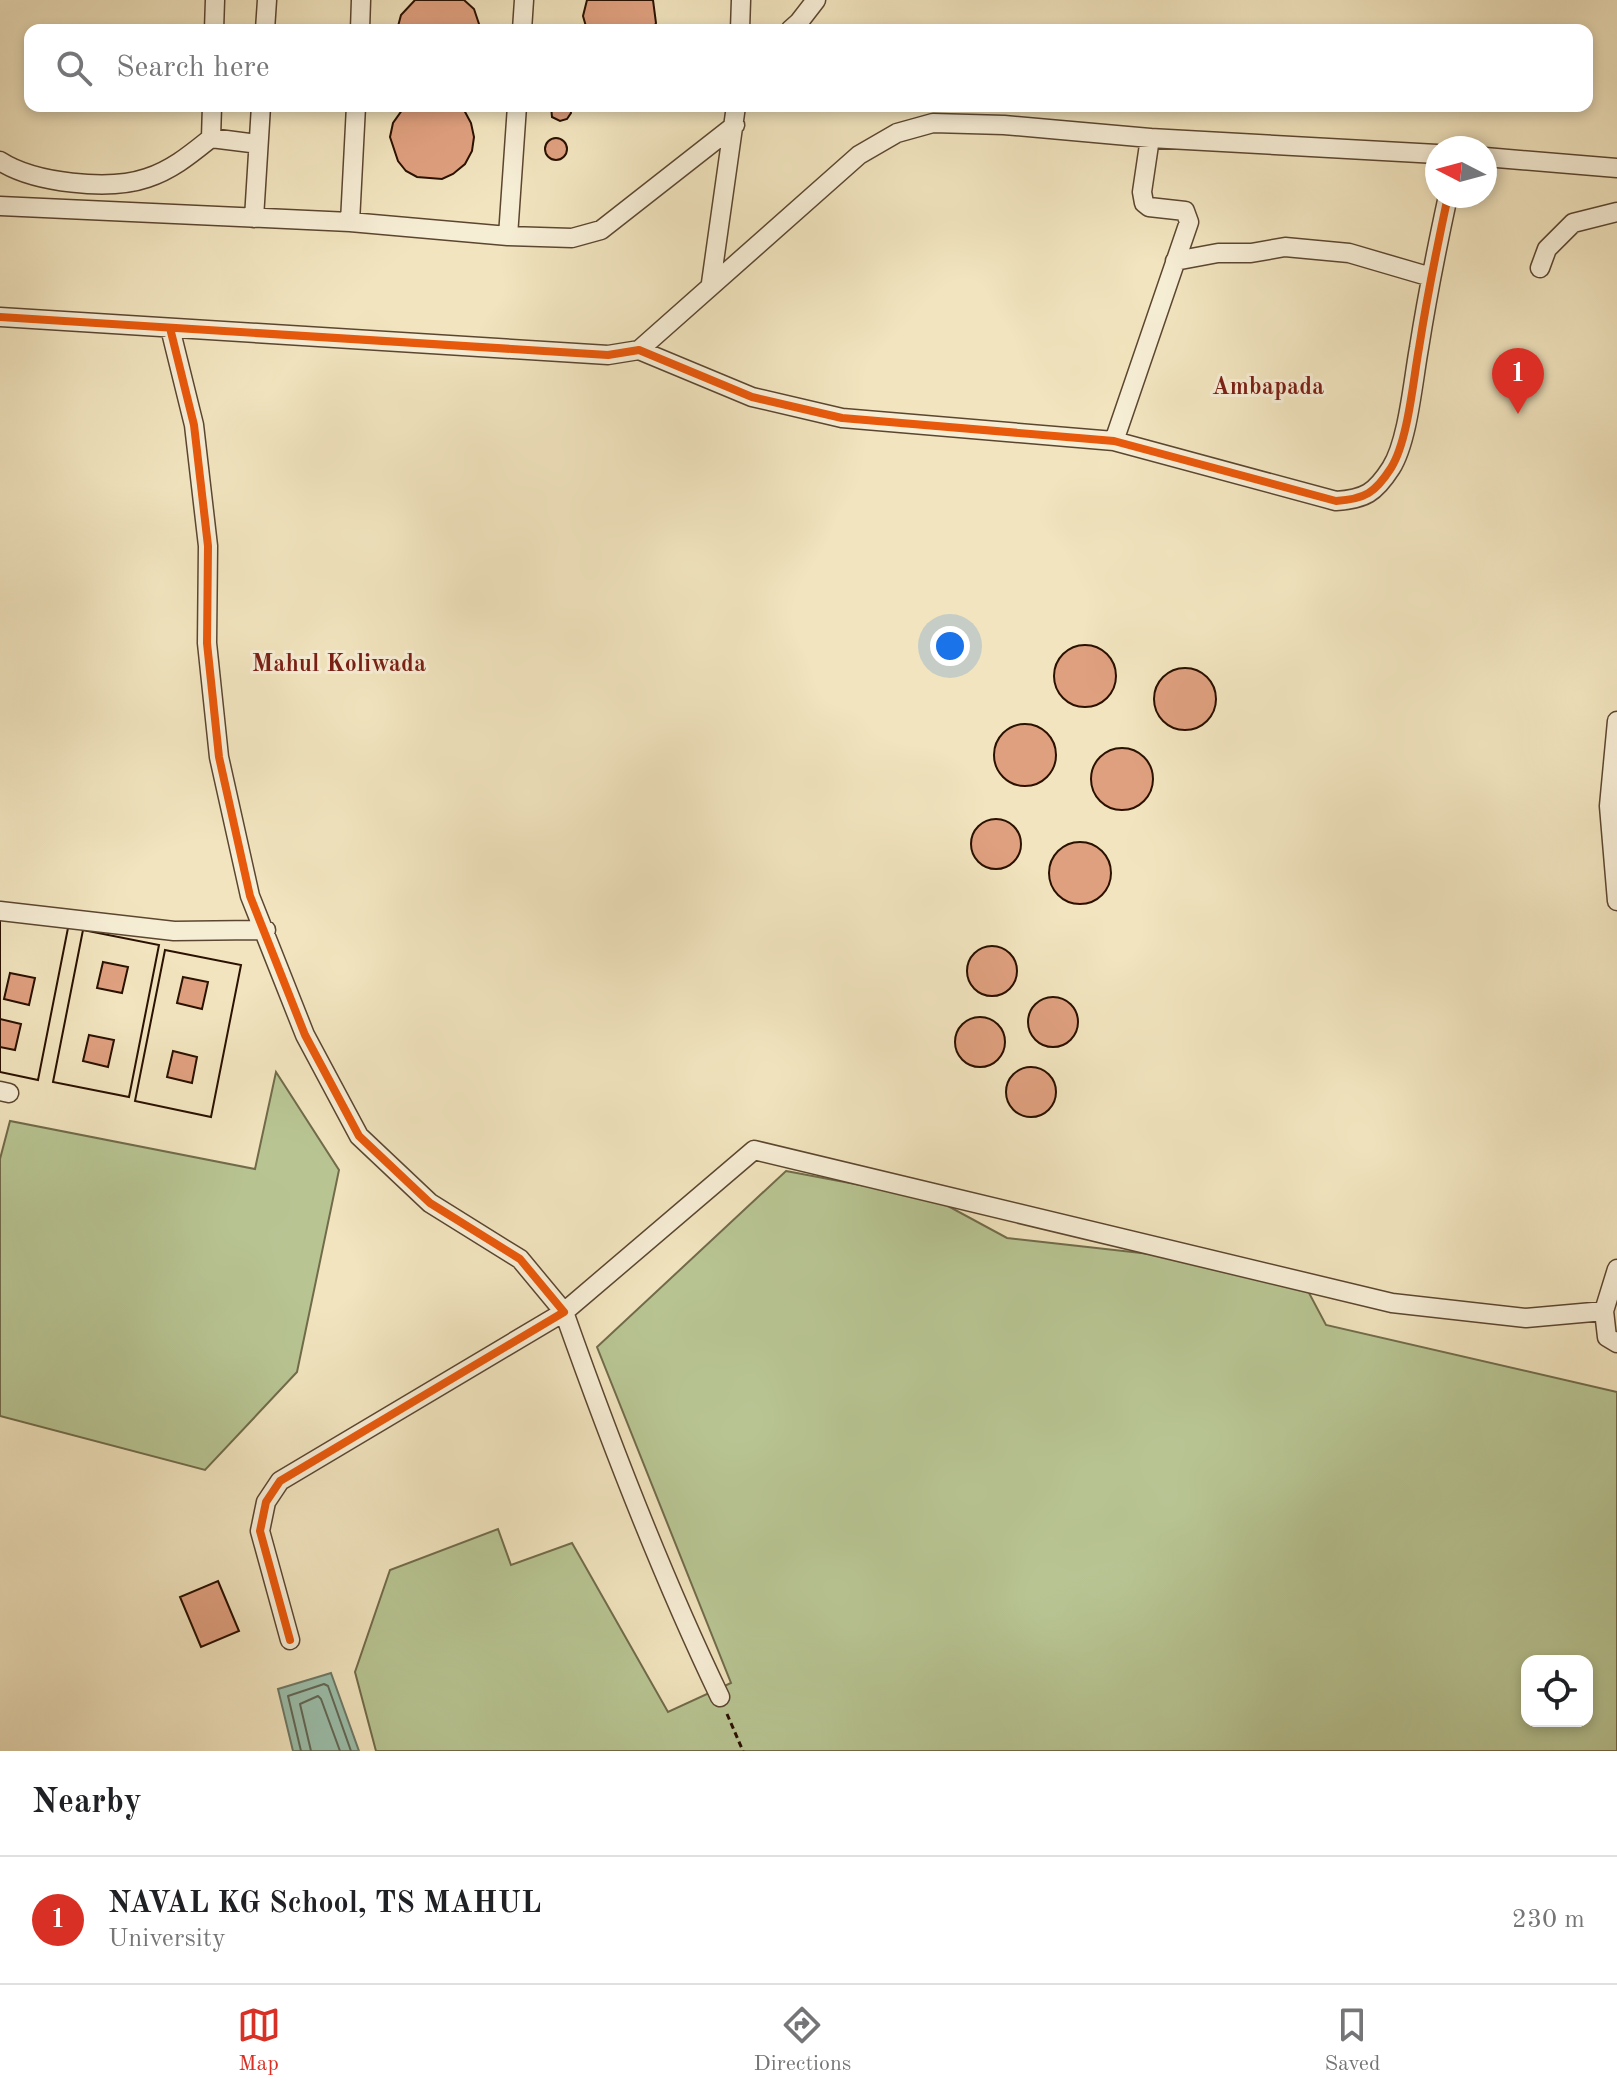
<!DOCTYPE html>
<html lang="en">
<head>
<meta charset="utf-8">
<style>
  :root { --surface:#fff; --page:#f6f6f6; --text:#202124; --muted:#757577; --line:#e0e0e0; --accent:#d93025 }
  body { margin:0; font-family:"Old Standard TT",serif; background:var(--page); color:var(--text) }
  .controls { position:absolute; right:24px; bottom:24px; display:grid; overflow:hidden; border-radius:16px; box-shadow:0 4px 12px #0003 }
  .controls button { width:72px; height:72px; display:grid; place-items:center; padding:0; border:0; border-bottom:2px solid var(--line); background:var(--surface); color:var(--text); font:40px sans-serif }
  .compass { position:absolute; left:1425px; top:136px; width:72px; height:72px; border-radius:50%; background:var(--surface); box-shadow:0 4px 12px #0003; rotate:276deg }
  .you { position:absolute; left:950px; top:646px; width:28px; height:28px; margin:-20px; border:6px solid #fff; border-radius:50%; background:#1a73e8; box-shadow:0 0 0 12px #1a73e833 }
  .badge { display:grid; place-items:center; width:52px; height:52px; border-radius:50%; background:var(--accent); color:#fff; font-size:26px; font-weight:700 }
  .pin { position:absolute; translate:-50% -66px; filter:drop-shadow(0 2px 4px #0008) }
  .pin::after { content:''; position:absolute; top:42px; width:28px; height:24px; background:inherit; clip-path:polygon(0 0,100% 0,50% 100%) }
  .list { margin:0; padding:0; list-style:none }
  h2 { display:flex; justify-content:space-between; align-items:center; height:104px; margin:0; padding:0 32px; font-size:34px }
  h2 small { font-size:26px; font-weight:400; color:var(--muted) }
  .list li { display:grid; grid-template-columns:52px 1fr auto; gap:24px; align-items:center; box-sizing:border-box; height:128px; padding:0 32px; border-top:2px solid var(--line) }
  .list b { display:block; font-size:30px; white-space:nowrap }
  .list p { margin:0; font-size:26px; white-space:nowrap; color:var(--muted) }
  .list em { font-size:26px; font-style:normal; color:var(--muted) }
  .icon { flex:none; width:44px; height:44px; fill:none; stroke:currentColor; stroke-width:2; stroke-linecap:round; stroke-linejoin:round }
  .map { position:relative; flex:none; width:1617px; height:1751px; overflow:hidden }
  .search { position:absolute; background:var(--surface); box-shadow:0 4px 12px #0003; left:24px; right:24px; top:24px; height:88px; display:flex; align-items:center; gap:20px; box-sizing:border-box; padding:0 28px; border-radius:16px; color:var(--muted); font-size:30px }
  .sheet { height:232px; background:var(--surface) }
  nav { display:flex; justify-content:space-around; align-items:center; box-sizing:border-box; height:112px; border-top:2px solid var(--line); background:var(--surface); font-size:22px; color:var(--muted) }
  nav a { display:grid; justify-items:center; gap:4px }
  nav .on { color:var(--accent) }
  .map>svg:first-child { display:block }
  .green { fill:#b8c593; stroke:#716b4a; stroke-width:2; fill-rule:evenodd }
  .water { fill:#9cbfab; stroke:#6e7967; stroke-width:2 }
  .lines { fill:none; stroke-linecap:round; stroke-linejoin:round }
  .shore { stroke:#636856; stroke-width:2 }
  .building { fill:#dfa07f; stroke:#2a1100; stroke-width:2; fill-rule:evenodd }
  .minor-casing { stroke:#5c4630; stroke-width:21 }
  .path { stroke:#2a1100; stroke-width:3; stroke-dasharray:6 4; stroke-linecap:butt }
  .minor { stroke:#f6edd5; stroke-width:18 }
  .cycleway-casing { stroke:#f6edd5; stroke-width:13 }
  .cycleway { stroke:#e8590c; stroke-width:8 }
  .labels { text-anchor:middle; dominant-baseline:central; stroke-width:6; stroke-linejoin:round; paint-order:stroke }
  .neighbourhood-label { font-size:24px; font-weight:bold; fill:#7a1f14; stroke:#f6edd5 }
</style>
</head>
<body>
<div class="map">
<svg width="1617" height="1751" viewBox="0 0 1617 1751">
  <rect width="100%" height="100%" fill="#f1e4be"/>
  <filter id="stains"><feTurbulence type="fractalNoise" baseFrequency=".0025" numOctaves="4"/><feColorMatrix values="0 0 0 0 .2 0 0 0 0 .09 0 0 0 0 .02 0 0 0 .5 -.17"/></filter>
  <radialGradient id="worn" r=".72"><stop offset=".6" stop-color="#630" stop-opacity="0"/><stop offset="1" stop-color="#630" stop-opacity=".3"/></radialGradient>
  <path class="green" d="M 276,1072 L 339,1170 L 297,1372 L 205,1470 L 0,1416 L 0,1159 L 10,1121 L 255,1169 Z
    M 786,1171 L 935,1199 L 1007,1238 L 1168,1256 L 1308,1291 L 1326,1325 L 1617,1392 L 1617,1751 L 376,1751 L 355,1672 L 390,1570 L 498,1529 L 511,1565 L 572,1543 L 668,1712 L 731,1683 L 597,1347 ZM 1527,1661 L 1587,1661 L 1587,1721 L 1527,1721 Z"/>
  <path class="water" d="M 331,1673 L 359,1751 L 293,1751 L 278,1689 Z"/>
  <g class="lines">
    <path class="shore" d="M 301,1751 L 288,1696 L 324,1684 L 328,1686 L 351,1751
      M 311,1751 L 300,1704 L 318,1696 L 321,1699 L 340,1751"/>
  </g>
  <path class="building" d="M 415,0 L 464,0 L 474,9 L 481,30 L 397,30 L 401,15 Z
    M 587,0 L 653,0 L 656,23 L 653,30 L 587,30 L 583,16 Z
    M 405,106 L 459,106 L 464,110 L 471,123 L 474,137 L 472,151 L 465,164 L 453,174 L 442,179 L 417,177 L 406,171 L 398,161 L 390,137 L 393,123 Z
    M 570,106 L 571,113 L 567,119 L 560,121 L 552,117 L 551,106 Z
    M545 149a11 11 0 1 1 22 0a11 11 0 1 1-22 0Z
    M1054 676a31 31 0 1 1 62 0a31 31 0 1 1-62 0Z
    M1154 699a31 31 0 1 1 62 0a31 31 0 1 1-62 0Z
    M994 755a31 31 0 1 1 62 0a31 31 0 1 1-62 0Z
    M1091 779a31 31 0 1 1 62 0a31 31 0 1 1-62 0Z
    M971 844a25 25 0 1 1 50 0a25 25 0 1 1-50 0Z
    M1049 873a31 31 0 1 1 62 0a31 31 0 1 1-62 0Z
    M 0,914 L 68,928 L 38,1080 L 0,1072 L 0,1047 L 15,1050 L 21,1024 L 0,1019 ZM 10,973 L 35,978 L 29,1005 L 4,999 Z
    M 0,914 L 68,928 L 38,1080 L 0,1072 Z
    M 83,930 L 159,945 L 129,1097 L 53,1082 ZM 103,962 L 128,967 L 122,993 L 97,988 ZM 89,1035 L 114,1040 L 108,1067 L 83,1061 Z
    M 83,930 L 159,945 L 129,1097 L 53,1082 Z
    M967 971a25 25 0 1 1 50 0a25 25 0 1 1-50 0Z
    M 165,950 L 241,965 L 211,1117 L 135,1101 ZM 183,977 L 208,982 L 202,1009 L 177,1003 ZM 173,1051 L 197,1057 L 192,1083 L 167,1077 Z
    M 165,950 L 241,965 L 211,1117 L 135,1101 Z
    M1028 1022a25 25 0 1 1 50 0a25 25 0 1 1-50 0Z
    M955 1042a25 25 0 1 1 50 0a25 25 0 1 1-50 0Z
    M1006 1092a25 25 0 1 1 50 0a25 25 0 1 1-50 0Z
    M 218,1581 L 239,1631 L 201,1647 L 180,1597 Z"/>
  <g class="lines">
    <g class="minor-casing">
      <path id="minor" d="M 214,30 L 215,0
        M 265,30 L 267,0
        M 360,30 L 361,0
        M 522,30 L 524,0
        M 740,30 L 741,0
        M 790,30 L 799,22 L 816,0
        M 211,138 L 212,106
        M 1485,157 L 1617,168
        M 0,161 C 34,183 109,191 147,178 C 172,170 191,154 211,138 L 258,144
        M 0,206 L 350,222 L 508,236 L 572,238 L 601,230 L 735,125
        M 254,218 L 261,106
        M 350,222 L 356,106
        M 508,236 L 517,106
        M 1175,261 L 1218,253 L 1251,253 L 1285,247 L 1349,253 L 1431,277
        M 1540,268 L 1547,249 L 1573,223 L 1617,212
        M 711,283 L 736,106
        M 0,317 L 608,355 L 639,350 L 752,397 L 842,418 L 1114,441 L 1336,501 C 1365,499 1375,493 1391,468 C 1408,441 1413,381 1419,348 C 1427,297 1437,247 1448,196
        M 170,328 L 194,425 L 208,546 L 207,643 L 219,757 L 250,896 L 305,1035 L 359,1136 L 430,1203 L 520,1259 L 564,1312 L 280,1481 L 266,1502 L 260,1531 L 290,1640
        M 639,350 L 859,155 L 897,133 L 933,123 L 1004,125 L 1150,138 L 1437,154
        M 1114,441 L 1189,222 L 1185,211 L 1149,207 L 1144,203 L 1142,192 L 1150,138
        M 1617,721 L 1609,806 L 1617,901
        M 0,911 L 174,931 L 266,930
        M 0,1091 L 9,1093
        M 1617,1269 L 1604,1311 L 1607,1337 L 1617,1343
        M 720,1697 C 660,1572 610,1442 564,1312 L 754,1150 L 1392,1303 L 1526,1318 L 1604,1311"/>
    </g>
    <path class="path" d="M 727,1714 L 743,1751"/>
    <use href="#minor" class="minor"/>
    <g class="cycleway-casing">
      <path id="cycleway" d="M 0,317 L 608,355 L 639,350 L 752,397 L 842,418 L 1114,441 L 1336,501 C 1365,499 1375,493 1391,468 C 1408,441 1413,381 1419,348 C 1427,297 1437,247 1448,196
        M 170,328 L 194,425 L 208,546 L 207,643 L 219,757 L 250,896 L 305,1035 L 359,1136 L 430,1203 L 520,1259 L 564,1312 L 280,1481 L 266,1502 L 260,1531 L 290,1640"/>
    </g>
    <use href="#cycleway" class="cycleway"/>
  </g>
  <g class="labels">
    <g class="neighbourhood-label">
      <text x="1268" y="388">Ambapada</text>
      <text x="339" y="665">Mahul Koliwada</text>
    </g>
  </g>
  <rect width="100%" height="100%" filter="url(#stains)"/>
  <rect width="100%" height="100%" fill="url(#worn)"/>
</svg>
<div class="controls">
<button><svg class="icon" aria-label="locate" viewBox="0 0 24 24"><circle cx="12" cy="12" r="6"/><path d="M12 2v4M12 18v4M2 12h4M18 12h4"/></svg></button>
</div>
<svg class="compass" viewBox="-18 -18 36 36"><path d="M0-13l5 13h-10z" fill="#e53935"/><path d="M0 13l5-13h-10z" fill="#757577"/></svg>
<div class="you"></div>
<div class="pin badge" style="left:1518px;top:414px">1</div>
<div class="search"><svg class="icon" aria-label="search" viewBox="0 0 24 24"><circle cx="10" cy="10" r="6"/><path d="M15 15l6 6"/></svg>Search here</div>
</div>
<section class="sheet">
<h2>Nearby<small></small></h2>
<ul class="list">
<li><span class="badge">1</span><div><b>NAVAL KG School, TS MAHUL</b><p>University</p></div><em>230 m</em></li>
</ul>
</section>
<nav>
<a class="on"><svg class="icon" aria-label="map" viewBox="0 0 24 24"><path d="M3 6l6-2 6 2 6-2v14l-6 2-6-2-6 2zM9 4v14M15 6v14"/></svg>Map</a>
<a><svg class="icon" aria-label="directions" viewBox="0 0 24 24"><path d="M12 3l9 9-9 9-9-9zM9 14v-3h6M13 9l2 2-2 2"/></svg>Directions</a>
<a><svg class="icon" aria-label="saved" viewBox="0 0 24 24"><path d="M7 4h10v16l-5-4-5 4z"/></svg>Saved</a>
</nav>
</body>
</html>
